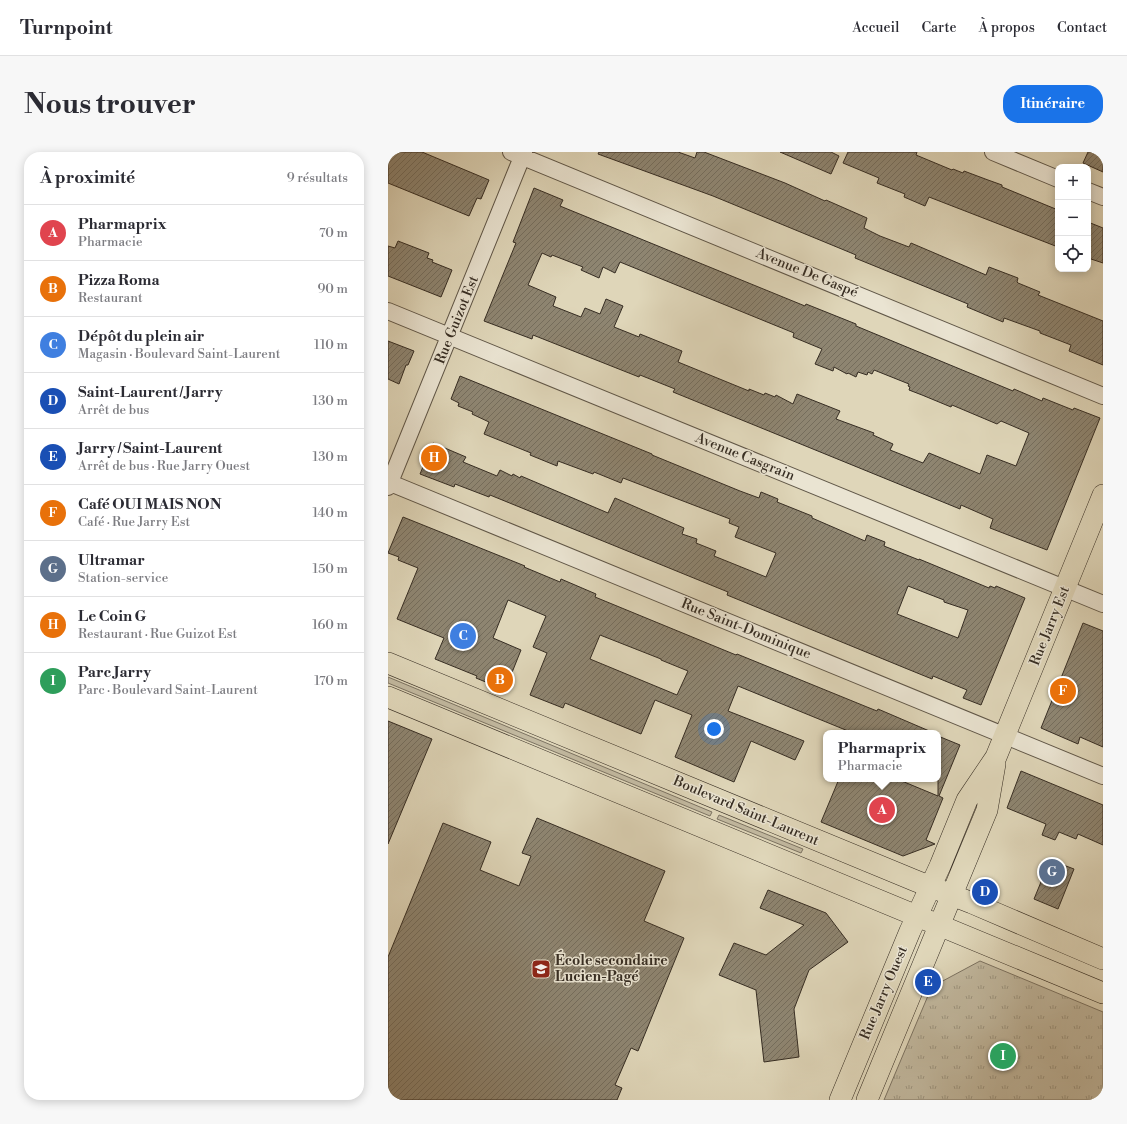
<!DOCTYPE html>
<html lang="fr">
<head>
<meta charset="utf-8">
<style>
  :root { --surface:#fff; --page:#f7f7f7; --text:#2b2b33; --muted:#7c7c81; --line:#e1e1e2; --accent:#1a73e8 }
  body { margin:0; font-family:"Libre Bodoni",serif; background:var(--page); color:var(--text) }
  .controls { position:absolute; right:12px; top:12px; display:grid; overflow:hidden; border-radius:8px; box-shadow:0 2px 10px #0003 }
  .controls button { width:36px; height:36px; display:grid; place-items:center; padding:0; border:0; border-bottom:1px solid var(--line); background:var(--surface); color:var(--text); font:20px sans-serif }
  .you { position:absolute; left:326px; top:577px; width:14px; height:14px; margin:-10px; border:3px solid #fff; border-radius:50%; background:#1a73e8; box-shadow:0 0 0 6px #1a73e833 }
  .badge { display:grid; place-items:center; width:26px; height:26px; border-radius:50%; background:var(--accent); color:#fff; font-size:13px; font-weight:700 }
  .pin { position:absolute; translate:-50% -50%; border:2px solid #fff; box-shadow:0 1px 4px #0006 }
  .popup { position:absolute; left:435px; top:578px; width:118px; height:52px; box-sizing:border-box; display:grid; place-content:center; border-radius:8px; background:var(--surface); filter:drop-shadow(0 1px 3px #0005); font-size:13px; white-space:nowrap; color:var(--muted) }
  .popup b { font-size:15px; color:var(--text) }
  .popup::after { content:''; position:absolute; left:50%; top:100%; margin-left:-8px; border:8px solid transparent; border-top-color:var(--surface) }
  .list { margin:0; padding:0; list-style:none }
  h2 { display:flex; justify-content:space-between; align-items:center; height:52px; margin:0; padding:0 16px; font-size:17px }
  h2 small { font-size:13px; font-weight:400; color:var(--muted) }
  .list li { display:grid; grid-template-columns:26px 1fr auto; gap:12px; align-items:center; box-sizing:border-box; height:56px; padding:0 16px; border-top:1px solid var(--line) }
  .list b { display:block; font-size:15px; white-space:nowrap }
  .list p { margin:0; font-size:13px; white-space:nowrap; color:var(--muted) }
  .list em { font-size:13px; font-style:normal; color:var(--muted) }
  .icon { flex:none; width:22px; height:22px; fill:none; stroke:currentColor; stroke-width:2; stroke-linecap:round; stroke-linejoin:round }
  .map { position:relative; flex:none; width:715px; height:948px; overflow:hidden; border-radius:16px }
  header { display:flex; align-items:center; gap:24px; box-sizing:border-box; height:56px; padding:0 20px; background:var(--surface); border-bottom:1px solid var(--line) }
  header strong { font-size:19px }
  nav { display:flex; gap:22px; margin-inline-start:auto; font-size:14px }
  .intro { display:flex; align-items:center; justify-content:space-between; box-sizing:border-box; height:96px; padding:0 24px }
  h1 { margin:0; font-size:28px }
  .button { padding:10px 18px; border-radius:16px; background:var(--accent); color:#fff; font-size:14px; font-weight:700 }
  main { display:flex; gap:24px; padding:0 24px }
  aside { flex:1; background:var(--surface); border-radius:16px; box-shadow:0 2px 10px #0003 }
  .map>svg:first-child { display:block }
  .grass { fill:#c2b9a0; stroke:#7c7362 }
  .park { fill:url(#park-tufts); stroke:#7c7362 }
  .building { fill:url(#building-hatch); stroke:#362d23; fill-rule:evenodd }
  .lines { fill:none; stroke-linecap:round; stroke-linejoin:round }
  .minor-casing { stroke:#605748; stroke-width:18 }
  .major-casing { stroke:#362d23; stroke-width:22 }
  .minor { stroke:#eae4d2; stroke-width:16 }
  .major { stroke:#dfd6b9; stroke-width:21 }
  .labels { text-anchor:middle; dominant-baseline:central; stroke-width:3; stroke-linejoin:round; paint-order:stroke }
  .street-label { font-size:14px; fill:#362d23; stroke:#eae4d2 }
  .poi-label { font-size:14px; font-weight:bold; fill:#362d23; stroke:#eae4d2; text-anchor:start }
</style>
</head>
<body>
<header>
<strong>Turnpoint</strong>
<nav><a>Accueil</a><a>Carte</a><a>À propos</a><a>Contact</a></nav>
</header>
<div class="intro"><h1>Nous trouver</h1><a class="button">Itinéraire</a></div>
<main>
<aside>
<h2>À proximité<small>9 résultats</small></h2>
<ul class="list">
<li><span class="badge" style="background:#e0444e">A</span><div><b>Pharmaprix</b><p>Pharmacie</p></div><em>70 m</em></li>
<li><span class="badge" style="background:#e8710a">B</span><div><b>Pizza Roma</b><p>Restaurant</p></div><em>90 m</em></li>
<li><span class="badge" style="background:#3f7fe0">C</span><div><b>Dépôt du plein air</b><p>Magasin · Boulevard Saint-Laurent</p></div><em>110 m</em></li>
<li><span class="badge" style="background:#1a4fb4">D</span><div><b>Saint-Laurent / Jarry</b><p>Arrêt de bus</p></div><em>130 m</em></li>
<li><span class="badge" style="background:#1a4fb4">E</span><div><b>Jarry / Saint-Laurent</b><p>Arrêt de bus · Rue Jarry Ouest</p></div><em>130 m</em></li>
<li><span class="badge" style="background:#e8710a">F</span><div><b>Café OUI MAIS NON</b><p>Café · Rue Jarry Est</p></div><em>140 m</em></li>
<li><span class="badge" style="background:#5c6f8a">G</span><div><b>Ultramar</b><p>Station-service</p></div><em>150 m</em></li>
<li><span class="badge" style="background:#e8710a">H</span><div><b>Le Coin G</b><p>Restaurant · Rue Guizot Est</p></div><em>160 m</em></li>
<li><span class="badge" style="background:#2e9e5b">I</span><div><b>Parc Jarry</b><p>Parc · Boulevard Saint-Laurent</p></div><em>170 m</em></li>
</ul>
</aside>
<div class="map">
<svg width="715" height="948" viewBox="0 0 715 948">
  <defs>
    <pattern id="park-tufts" width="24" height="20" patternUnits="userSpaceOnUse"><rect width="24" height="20" fill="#c2b9a0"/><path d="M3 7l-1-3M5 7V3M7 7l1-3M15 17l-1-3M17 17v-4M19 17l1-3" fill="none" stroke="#9e9782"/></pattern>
    <pattern id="building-hatch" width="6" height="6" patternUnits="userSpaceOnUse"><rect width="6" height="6" fill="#8e8571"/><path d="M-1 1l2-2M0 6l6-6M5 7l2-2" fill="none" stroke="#756d5c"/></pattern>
  </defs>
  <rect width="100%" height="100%" fill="#dfd6b9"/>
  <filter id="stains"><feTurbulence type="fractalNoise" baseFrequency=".005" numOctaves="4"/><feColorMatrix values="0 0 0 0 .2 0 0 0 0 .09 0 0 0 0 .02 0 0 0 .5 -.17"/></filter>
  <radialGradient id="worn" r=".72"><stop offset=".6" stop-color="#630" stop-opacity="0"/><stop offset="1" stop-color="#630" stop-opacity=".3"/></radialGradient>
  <path class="grass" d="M 0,525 L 324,660 L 322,664 L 0,531 Z
    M 331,663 L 415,697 L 413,701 L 329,667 Z"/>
  <path class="park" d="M 592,809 L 715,860 L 715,948 L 496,948 L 542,839 L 547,841 L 551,831 Z"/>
  <path class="building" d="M 0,0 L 34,0 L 101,28 L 93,47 L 89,46 L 81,64 L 0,31 Z
    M 211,0 L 290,0 L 307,6 L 309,0 L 316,0 L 397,31 L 437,49 L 438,48 L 479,66 L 476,76 L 492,84 L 521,95 L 523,91 L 598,123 L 601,115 L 630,126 L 629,130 L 630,131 L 652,140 L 650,143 L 715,169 L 715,213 L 681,199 L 683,193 L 652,181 L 652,179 L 616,166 L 615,170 L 579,155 L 580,152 L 467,106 L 468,103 L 456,98 L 325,44 L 210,2 Z
    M 392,0 L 443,0 L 451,4 L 443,22 Z
    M 460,0 L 529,0 L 528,3 L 564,18 L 565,17 L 575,21 L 576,19 L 600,28 L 614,33 L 614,35 L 670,58 L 670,95 L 541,45 L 537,54 L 516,45 L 517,42 L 489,31 L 491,26 L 455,11 Z
    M 700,0 L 715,0 L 715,20 L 695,11 Z
    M 146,36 L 175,48 L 172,54 L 417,154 L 418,152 L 468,172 L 468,174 L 625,239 L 626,237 L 654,249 L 655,246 L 685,258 L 686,256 L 712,266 L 659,398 L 602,376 L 605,367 L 573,353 L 572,357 L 420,295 L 285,240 L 287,237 L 252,223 L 251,225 L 145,183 L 144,187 L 96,169 L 128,91 L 125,90 ZM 154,101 L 163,105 L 164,103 L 195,115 L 193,118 L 211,126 L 215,115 L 227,121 L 232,110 L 406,181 L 405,185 L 434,197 L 427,212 L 445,219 L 446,215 L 459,222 L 460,221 L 468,225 L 470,220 L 479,223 L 480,220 L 484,222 L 486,218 L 521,232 L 520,234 L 522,235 L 521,238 L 534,243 L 563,255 L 564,253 L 609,272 L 613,269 L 641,281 L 628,314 L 599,303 L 592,322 L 541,301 L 535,311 L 502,298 L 505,292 L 485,283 L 486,281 L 448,267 L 452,259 L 409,242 L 405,252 L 388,243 L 387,245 L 377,241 L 376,243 L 361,237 L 361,239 L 290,210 L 294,199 L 252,182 L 251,185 L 226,175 L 235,154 L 218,147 L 212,162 L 197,156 L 193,165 L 165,154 L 168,145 L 140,133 Z
    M 700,70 L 715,76 L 715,111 L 700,106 Z
    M 10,89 L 41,101 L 39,106 L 45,108 L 44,110 L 64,118 L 53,145 L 0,124 L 0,94 L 7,96 Z
    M 0,189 L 26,199 L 20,213 L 18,213 L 11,232 L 0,227 Z
    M 72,224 L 264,302 L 264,303 L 352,339 L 371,346 L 373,340 L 390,347 L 389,350 L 424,364 L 424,366 L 477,389 L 479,383 L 497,390 L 496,394 L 531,408 L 531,407 L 601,436 L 602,434 L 607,436 L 608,434 L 637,446 L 593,553 L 575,546 L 579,538 L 545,524 L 544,527 L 517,516 L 339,443 L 340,440 L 102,343 L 101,345 L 67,332 L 66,335 L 32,322 L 45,291 L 78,305 L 75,310 L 109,324 L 112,318 L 124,324 L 125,322 L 132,326 L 133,324 L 220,361 L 227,346 L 296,376 L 294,382 L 309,387 L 308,391 L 328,399 L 326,404 L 378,425 L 388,401 L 347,385 L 351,375 L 341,371 L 342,367 L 235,326 L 233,331 L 206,320 L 205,322 L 170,309 L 169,314 L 142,303 L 143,301 L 96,282 L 101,270 L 84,262 L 85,260 L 70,254 L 71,251 L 63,247 ZM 520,434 L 556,448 L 556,450 L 580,458 L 570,486 L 509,462 Z
    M 15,365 L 137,414 L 136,415 L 172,430 L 173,427 L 208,442 L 207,445 L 348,503 L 349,502 L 479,555 L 489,559 L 490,557 L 546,581 L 465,581 L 350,534 L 340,559 L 416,589 L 407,608 L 363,589 L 346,630 L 287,605 L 304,563 L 267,548 L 253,582 L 177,551 L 175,556 L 142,543 L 159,501 L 145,495 L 158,464 L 120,448 L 105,486 L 133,498 L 117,538 L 88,526 L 89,524 L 47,507 L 56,486 L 9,467 L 30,416 L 10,408 L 11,405 L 0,401 ZM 212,483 L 273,507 L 273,508 L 300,519 L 289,543 L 202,507 Z
    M 695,471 L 715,479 L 715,595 L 692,585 L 690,592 L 653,576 Z
    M 0,569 L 44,587 L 0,692 Z
    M 550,584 L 572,593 L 551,644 L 555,646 L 538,688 L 547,692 L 515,704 L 433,670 L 451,627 L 509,627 L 550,644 Z
    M 633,619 L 715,653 L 715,693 L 690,682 L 688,687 L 671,680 L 667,688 L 654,683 L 658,672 L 619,656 Z
    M 149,666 L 277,719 L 256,769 L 296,786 L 250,899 L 243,896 L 227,933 L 234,936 L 229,948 L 0,948 L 0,805 L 55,671 L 103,690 L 92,718 L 131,734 L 143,704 L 134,701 Z
    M 662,708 L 686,717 L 670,757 L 646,747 Z
    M 380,738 L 438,761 L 460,790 L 421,818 L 406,857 L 411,905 L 376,910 L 368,838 L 331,823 L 346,791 L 378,803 L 416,773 L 372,756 Z"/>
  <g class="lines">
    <g class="minor-casing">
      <path id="minor" d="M 123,0 L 715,244
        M 605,0 L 670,27
        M 700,39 L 715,45
        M 0,159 L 715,452
        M 0,330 L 715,624
        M 0,335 L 136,0"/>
    </g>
    <g class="major-casing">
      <path id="major" d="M 0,511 L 528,729 L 584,751 L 715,807
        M 0,545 L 715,841
        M 452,948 L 522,779 L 552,714 L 579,648 L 608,605 L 715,343
        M 479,948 L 599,658 L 607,612"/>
    </g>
    <use href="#minor" class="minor"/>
    <use href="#major" class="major"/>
  </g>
  <defs>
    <g id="school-square" transform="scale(1)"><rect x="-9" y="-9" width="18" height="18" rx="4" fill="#8f2418" stroke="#eae4d2"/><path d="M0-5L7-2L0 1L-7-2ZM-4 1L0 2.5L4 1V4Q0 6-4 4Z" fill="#fff"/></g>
  </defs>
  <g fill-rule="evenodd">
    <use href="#school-square" x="153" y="817"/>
  </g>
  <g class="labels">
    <g class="street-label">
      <text transform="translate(419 121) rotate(22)">Avenue De Gaspé</text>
      <text transform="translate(69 168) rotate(-68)">Rue Guizot Est</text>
      <text transform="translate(357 305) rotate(22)">Avenue Casgrain</text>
      <text transform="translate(662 474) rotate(-68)">Rue Jarry Est</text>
      <text transform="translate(358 477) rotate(22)">Rue Saint-Dominique</text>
      <text transform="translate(358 659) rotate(23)">Boulevard Saint-Laurent</text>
      <text transform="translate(496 841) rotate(-67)">Rue Jarry Ouest</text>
    </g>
    <g class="poi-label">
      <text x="167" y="809">École secondaire<tspan x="167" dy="16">Lucien-Pagé</tspan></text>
    </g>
  </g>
  <rect width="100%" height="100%" filter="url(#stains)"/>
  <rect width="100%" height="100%" fill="url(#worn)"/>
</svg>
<div class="controls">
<button>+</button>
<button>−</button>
<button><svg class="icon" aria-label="locate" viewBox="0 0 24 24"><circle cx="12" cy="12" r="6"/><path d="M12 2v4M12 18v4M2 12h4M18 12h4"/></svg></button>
</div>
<div class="you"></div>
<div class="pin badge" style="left:494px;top:658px;background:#e0444e">A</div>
<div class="popup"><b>Pharmaprix</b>Pharmacie</div>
<div class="pin badge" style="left:112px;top:528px;background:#e8710a">B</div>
<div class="pin badge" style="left:75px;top:484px;background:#3f7fe0">C</div>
<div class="pin badge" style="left:597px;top:740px;background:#1a4fb4">D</div>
<div class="pin badge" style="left:540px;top:830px;background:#1a4fb4">E</div>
<div class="pin badge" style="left:675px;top:539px;background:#e8710a">F</div>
<div class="pin badge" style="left:664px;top:720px;background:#5c6f8a">G</div>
<div class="pin badge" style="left:46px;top:306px;background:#e8710a">H</div>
<div class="pin badge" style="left:615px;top:904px;background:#2e9e5b">I</div>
</div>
</main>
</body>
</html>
